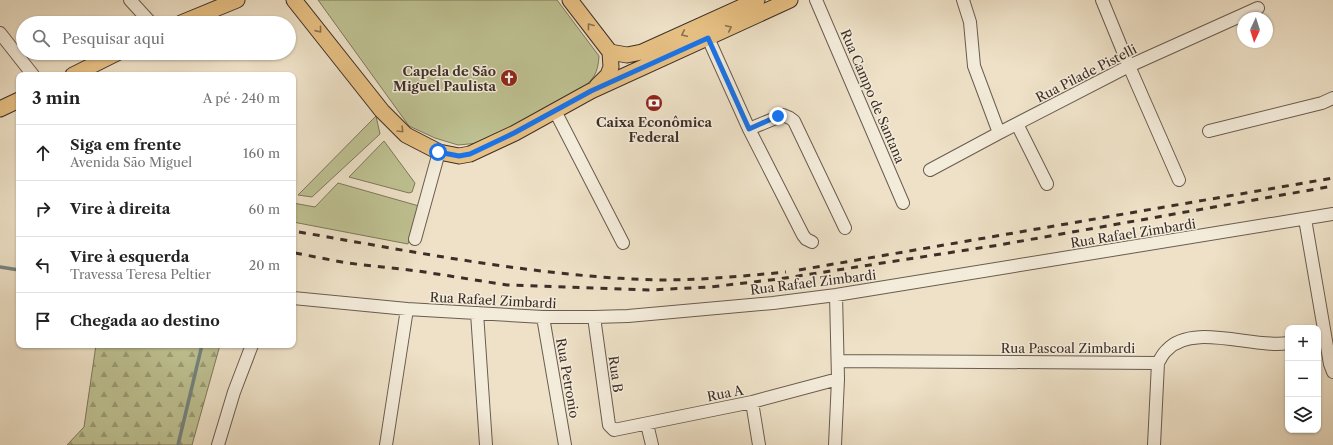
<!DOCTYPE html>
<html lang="pt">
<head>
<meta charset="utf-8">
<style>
  :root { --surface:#fff; --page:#f6f6f6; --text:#222; --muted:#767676; --line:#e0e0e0 }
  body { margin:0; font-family:"Libre Caslon Text",serif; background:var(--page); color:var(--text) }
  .controls { position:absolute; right:12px; bottom:12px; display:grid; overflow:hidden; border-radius:8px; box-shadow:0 1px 3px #0004 }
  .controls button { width:36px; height:36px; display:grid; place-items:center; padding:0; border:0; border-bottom:1px solid var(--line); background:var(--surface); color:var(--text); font:20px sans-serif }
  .compass { position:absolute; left:1237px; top:12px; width:36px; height:36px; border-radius:50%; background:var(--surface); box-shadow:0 1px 3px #0004; rotate:184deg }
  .stop { position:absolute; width:12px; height:12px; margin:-9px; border:3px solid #1a73e8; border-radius:50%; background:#fff }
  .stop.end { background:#1a73e8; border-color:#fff; box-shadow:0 1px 4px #0008 }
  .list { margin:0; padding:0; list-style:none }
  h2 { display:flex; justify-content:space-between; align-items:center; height:52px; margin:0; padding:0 16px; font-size:17px }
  h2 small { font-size:13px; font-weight:400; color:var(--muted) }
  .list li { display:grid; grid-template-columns:26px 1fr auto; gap:12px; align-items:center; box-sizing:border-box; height:56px; padding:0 16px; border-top:1px solid var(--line) }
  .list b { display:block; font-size:15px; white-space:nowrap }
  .list p { margin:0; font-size:13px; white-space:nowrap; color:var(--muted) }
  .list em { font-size:13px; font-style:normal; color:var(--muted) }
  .icon { flex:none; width:22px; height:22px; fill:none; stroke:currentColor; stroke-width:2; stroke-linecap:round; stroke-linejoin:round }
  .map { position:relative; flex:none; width:1333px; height:445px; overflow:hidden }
  .search { position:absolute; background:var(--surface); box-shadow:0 1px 3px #0004; left:16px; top:16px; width:280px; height:44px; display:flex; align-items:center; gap:10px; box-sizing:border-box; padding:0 14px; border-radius:22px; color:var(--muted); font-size:15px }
  .panel { position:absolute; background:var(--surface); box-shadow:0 1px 3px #0004; left:16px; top:72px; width:280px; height:276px; border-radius:8px }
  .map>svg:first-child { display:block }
  .green { fill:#bec192; stroke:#7e785d }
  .forest { fill:url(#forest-firs); stroke:#7e785d }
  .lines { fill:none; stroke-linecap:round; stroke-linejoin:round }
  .stream { stroke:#758480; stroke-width:3.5 }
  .minor-casing { stroke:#695c50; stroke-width:14 }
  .major-casing { stroke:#3d2f28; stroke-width:17 }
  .minor { stroke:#f4ecdb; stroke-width:12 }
  .major { stroke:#e7c084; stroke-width:15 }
  .rail { stroke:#3d2f28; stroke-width:3; stroke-dasharray:7 7; stroke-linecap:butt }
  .oneway { stroke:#8a7051 }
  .route { stroke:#1a73e8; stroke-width:5 }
  .labels { text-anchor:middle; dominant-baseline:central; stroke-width:3; stroke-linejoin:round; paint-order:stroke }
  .poi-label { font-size:13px; font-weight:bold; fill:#3d2f28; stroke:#f4ecdb; text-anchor:end }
  .street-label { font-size:13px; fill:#3d2f28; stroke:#f4ecdb }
</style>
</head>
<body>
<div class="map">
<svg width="1333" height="445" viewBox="0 0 1333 445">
  <defs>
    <pattern id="forest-firs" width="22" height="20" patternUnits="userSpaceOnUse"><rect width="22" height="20" fill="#bec192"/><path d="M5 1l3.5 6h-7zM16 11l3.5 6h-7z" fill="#9c9d77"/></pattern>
  </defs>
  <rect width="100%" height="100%" fill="#eee1c7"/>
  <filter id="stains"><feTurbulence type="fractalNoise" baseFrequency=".005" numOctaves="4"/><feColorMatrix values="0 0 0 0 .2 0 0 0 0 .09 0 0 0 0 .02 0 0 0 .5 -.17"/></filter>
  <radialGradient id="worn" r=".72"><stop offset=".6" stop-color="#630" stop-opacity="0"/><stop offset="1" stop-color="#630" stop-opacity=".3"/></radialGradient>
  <path class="green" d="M 318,0 L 557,0 L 599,56 C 598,73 594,79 581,89 L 499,134 L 479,143 L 458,145 L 435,138 L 409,126 Z
    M 376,116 L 380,134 L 312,197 L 298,195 Z
    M 384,141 L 415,183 L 412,192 L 409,193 L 349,177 Z
    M 338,183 L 419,206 L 408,244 L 293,222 L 293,203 L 315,207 Z"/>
  <path class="forest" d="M 96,345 L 220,345 L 192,445 L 67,445 L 84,427 Z"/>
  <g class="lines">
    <path class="stream" d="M 0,267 L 19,270
      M 178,445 L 202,345"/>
    <g class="minor-casing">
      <path id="minor" d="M 130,0 L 151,23
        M 816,0 L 903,203
        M 963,0 L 970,22 L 974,66 L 999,133
        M 1102,0 L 1129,66 L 1179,180
        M 0,33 L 33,75
        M 708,38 L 749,129 L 803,235 L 806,239 L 812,242
        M 555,111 L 623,243
        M 1017,124 L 1047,184
        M 749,129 L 783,115 L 790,118 L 794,121 L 845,228
        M 1209,131 L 1322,103 L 1333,98
        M 930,170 L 999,133 L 1129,66 L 1258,8
        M 1305,219 L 1330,364 L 1333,372
        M 415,239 L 439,152
        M 293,298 L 407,309 L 543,317 L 594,317 L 628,316 L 773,303 L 836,295 L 1333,214
        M 477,313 L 486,445
        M 543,317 L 565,445
        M 594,317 L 609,425 L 614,430 L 752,402 L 838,379
        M 838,361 L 1158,363 C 1161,358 1163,353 1167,350 C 1192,322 1255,349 1288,343
        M 752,402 L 759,445
        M 647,424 L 652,445
        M 218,445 L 234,392 L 252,345
        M 386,445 L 407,309
        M 835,445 L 838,379 L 836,295
        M 1154,445 L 1158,363"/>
    </g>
    <g class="major-casing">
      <path id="major" d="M 294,0 L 382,111 L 406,135 L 439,152 L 459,156 L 470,154 L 515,133 L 591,91 L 790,0
        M 570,0 L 610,52 L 611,67 L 608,75 L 597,86
        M 181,23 L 237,0
        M 610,52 L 627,55 L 642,52 L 757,0
        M 73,75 L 117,53
        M 0,109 L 19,100"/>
    </g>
    <use href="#minor" class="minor"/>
    <use href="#major" class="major"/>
    <path class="rail" d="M 299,232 C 409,251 520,273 632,279 C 683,282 734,277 786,272
      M 295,253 L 347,263 L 418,271 L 507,285 L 649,290 L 710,287 L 779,279 L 999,245 L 1333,186
      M 799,270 L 1333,178"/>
  </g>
  <defs><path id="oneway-chevron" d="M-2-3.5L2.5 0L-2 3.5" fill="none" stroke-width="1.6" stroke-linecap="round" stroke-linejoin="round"/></defs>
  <g class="oneway">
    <use href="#oneway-chevron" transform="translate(590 26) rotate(-127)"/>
    <use href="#oneway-chevron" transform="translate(729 28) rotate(-25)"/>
    <use href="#oneway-chevron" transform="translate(319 30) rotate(51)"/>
    <use href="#oneway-chevron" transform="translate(684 34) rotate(155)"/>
    <use href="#oneway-chevron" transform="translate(401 130) rotate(45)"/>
  </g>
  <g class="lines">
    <path class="route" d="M 438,152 L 459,156 L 470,154 L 514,133 L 591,91 L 708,38 L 749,129 L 778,116"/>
  </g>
  <defs>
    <g id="church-disc" transform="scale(0.9)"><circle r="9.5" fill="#8f2418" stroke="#f4ecdb"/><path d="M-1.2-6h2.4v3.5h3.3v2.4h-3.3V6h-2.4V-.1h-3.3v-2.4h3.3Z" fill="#fff"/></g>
    <g id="bank-disc" transform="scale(0.9)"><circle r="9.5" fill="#8f2418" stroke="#f4ecdb"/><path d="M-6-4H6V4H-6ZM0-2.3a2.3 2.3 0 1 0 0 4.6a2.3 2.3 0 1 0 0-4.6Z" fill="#fff"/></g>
  </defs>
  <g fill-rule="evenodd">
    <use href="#church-disc" x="509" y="78"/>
    <use href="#bank-disc" x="654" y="103"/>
  </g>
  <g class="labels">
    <g class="poi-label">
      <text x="496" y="71">Capela de São<tspan x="496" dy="15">Miguel Paulista</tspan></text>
      <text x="654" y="122" text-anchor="middle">Caixa Econômica<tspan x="654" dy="15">Federal</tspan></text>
    </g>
    <g class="street-label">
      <text transform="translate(1086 73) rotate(-27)">Rua Pilade Pistelli</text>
      <text transform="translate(873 96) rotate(67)">Rua Campo de Santana</text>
      <text transform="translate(1133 233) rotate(-9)">Rua Rafael Zimbardi</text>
      <text transform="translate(813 282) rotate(-7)">Rua Rafael Zimbardi</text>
      <text transform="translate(493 300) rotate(3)">Rua Rafael Zimbardi</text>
      <text x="1068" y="348">Rua Pascoal Zimbardi</text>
      <text transform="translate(616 374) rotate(82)">Rua B</text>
      <text transform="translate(568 378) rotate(80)">Rua Petronio</text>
      <text transform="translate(725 393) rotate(-11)">Rua A</text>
    </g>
  </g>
  <rect width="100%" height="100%" filter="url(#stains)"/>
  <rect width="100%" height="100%" fill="url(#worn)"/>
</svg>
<div class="controls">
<button>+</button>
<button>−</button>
<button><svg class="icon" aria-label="layers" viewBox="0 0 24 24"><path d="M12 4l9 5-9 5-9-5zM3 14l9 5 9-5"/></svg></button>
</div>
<svg class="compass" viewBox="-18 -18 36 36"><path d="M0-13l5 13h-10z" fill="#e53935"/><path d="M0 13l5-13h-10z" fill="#767676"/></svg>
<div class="stop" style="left:438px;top:152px"></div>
<div class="stop end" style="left:778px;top:116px"></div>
<div class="search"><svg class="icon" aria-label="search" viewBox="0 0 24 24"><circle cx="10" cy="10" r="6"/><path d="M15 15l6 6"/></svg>Pesquisar aqui</div>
<section class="panel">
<h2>3 min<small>A pé · 240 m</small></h2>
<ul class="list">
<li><svg class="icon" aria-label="ahead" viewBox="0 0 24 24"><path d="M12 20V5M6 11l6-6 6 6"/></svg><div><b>Siga em frente</b><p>Avenida São Miguel</p></div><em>160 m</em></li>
<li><svg class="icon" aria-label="right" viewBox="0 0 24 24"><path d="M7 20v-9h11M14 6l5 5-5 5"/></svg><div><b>Vire à direita</b></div><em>60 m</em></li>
<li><svg class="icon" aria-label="left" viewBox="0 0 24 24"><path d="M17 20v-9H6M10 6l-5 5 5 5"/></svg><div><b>Vire à esquerda</b><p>Travessa Teresa Peltier</p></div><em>20 m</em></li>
<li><svg class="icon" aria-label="arrive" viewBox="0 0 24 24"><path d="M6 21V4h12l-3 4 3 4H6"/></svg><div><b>Chegada ao destino</b></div></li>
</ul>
</section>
</div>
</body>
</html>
